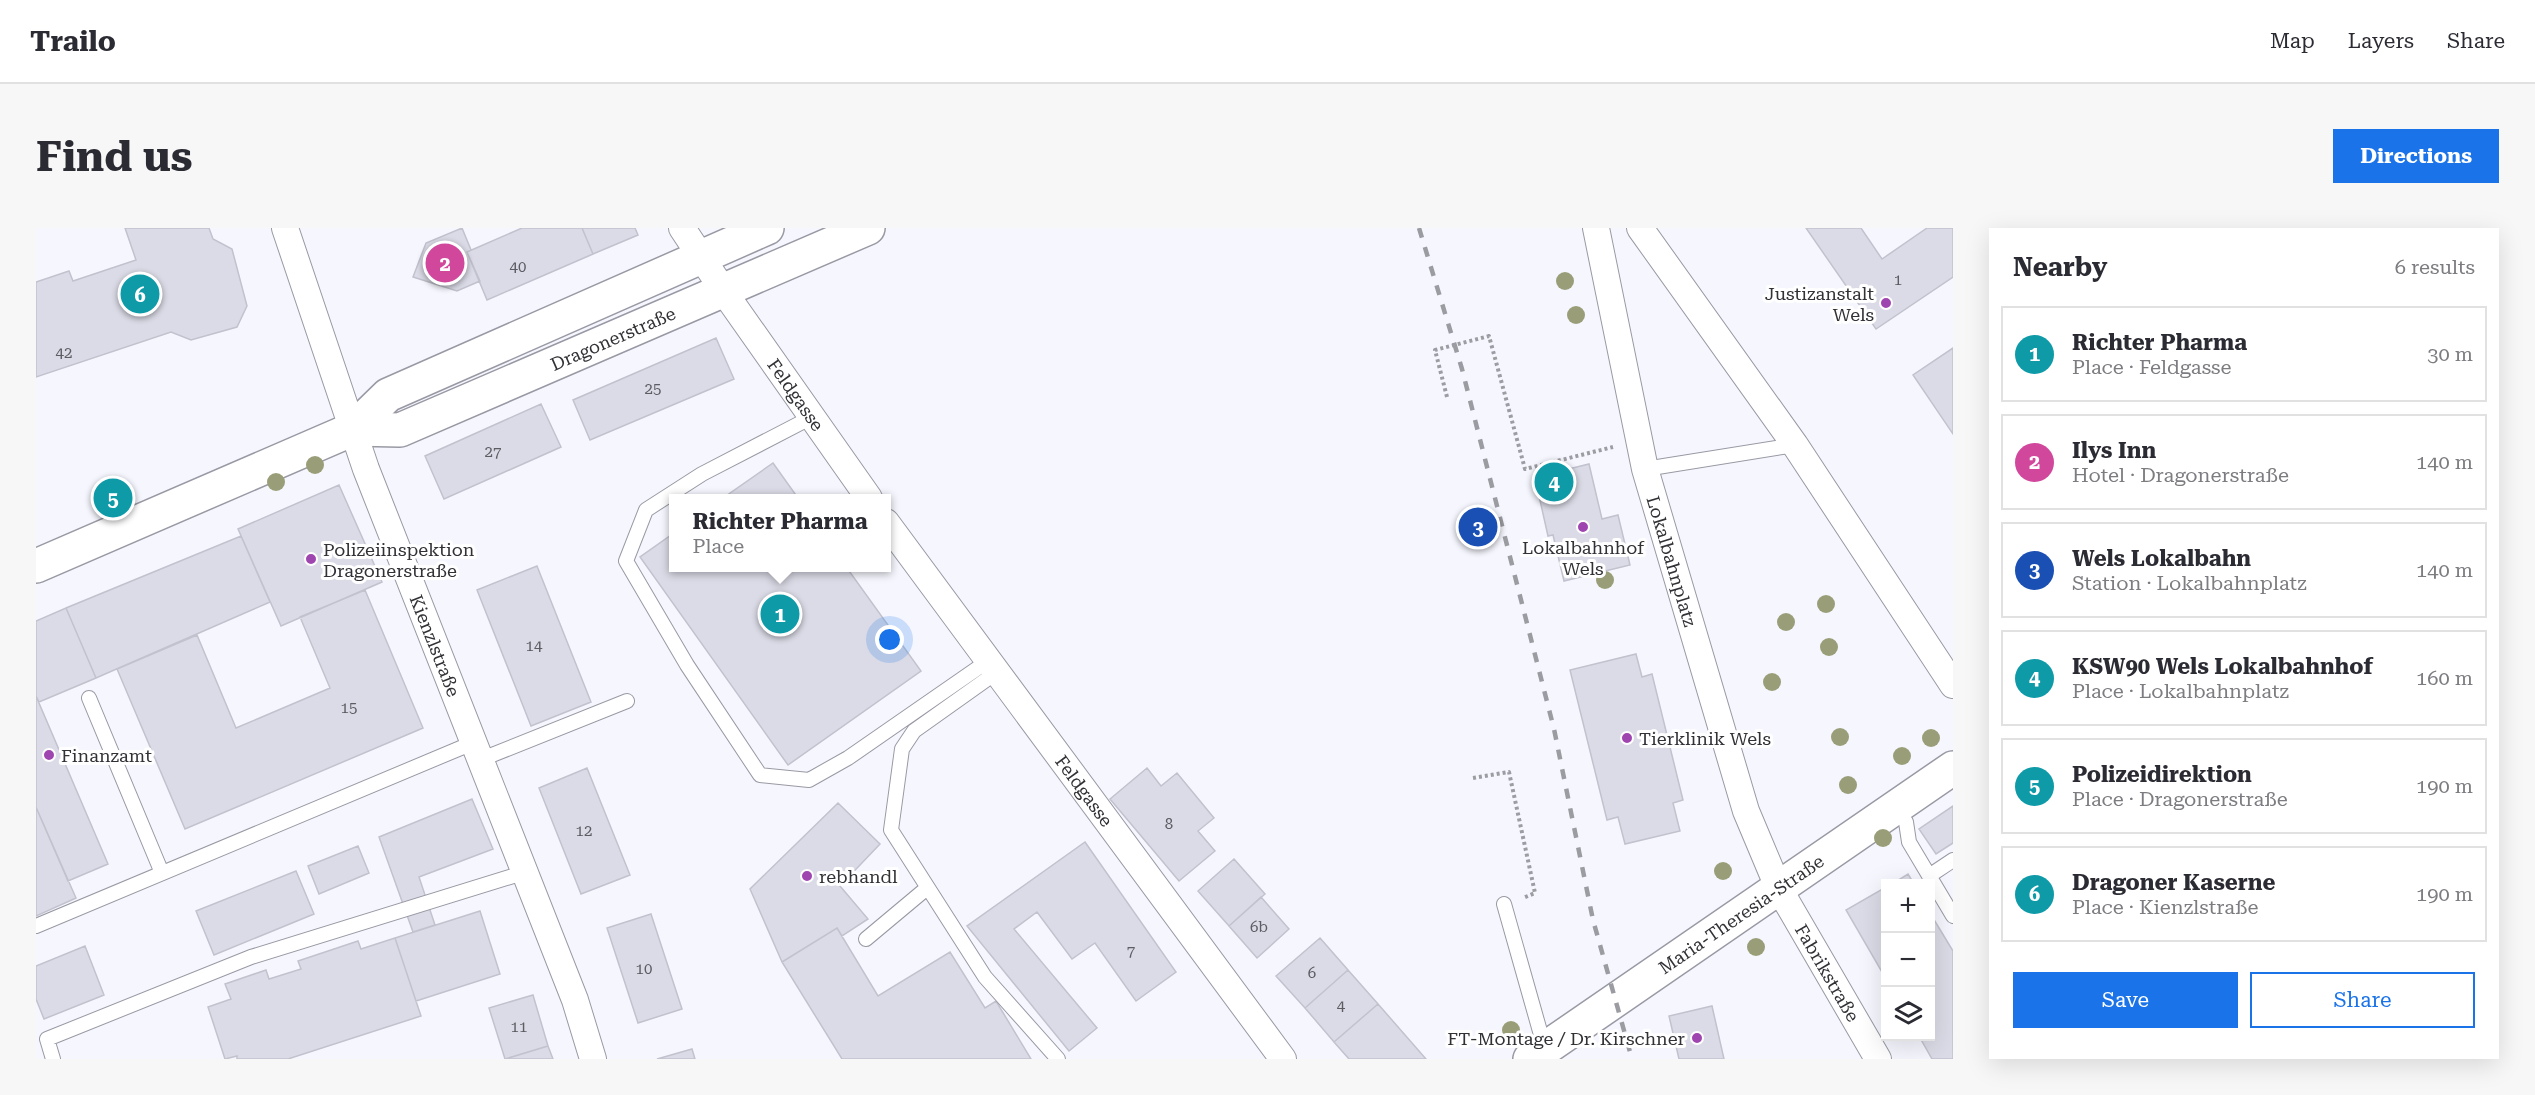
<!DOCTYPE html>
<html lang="en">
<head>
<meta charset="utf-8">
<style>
  :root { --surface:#fff; --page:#f7f7f7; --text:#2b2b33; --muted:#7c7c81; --line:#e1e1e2; --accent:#1a73e8 }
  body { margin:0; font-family:"Roboto Serif",serif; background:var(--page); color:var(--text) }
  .controls { position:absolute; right:18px; bottom:18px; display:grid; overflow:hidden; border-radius:0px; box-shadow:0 6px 24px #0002 }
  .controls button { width:54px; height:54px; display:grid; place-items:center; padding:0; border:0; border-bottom:2px solid var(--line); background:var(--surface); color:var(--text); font:30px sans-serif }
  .you { position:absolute; left:854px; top:412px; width:21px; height:21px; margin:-15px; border:4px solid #fff; border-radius:50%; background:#1a73e8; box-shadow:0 0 0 9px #1a73e833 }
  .badge { display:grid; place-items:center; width:39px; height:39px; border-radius:50%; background:var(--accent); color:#fff; font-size:20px; font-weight:700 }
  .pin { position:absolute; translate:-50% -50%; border:3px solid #fff; box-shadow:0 2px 6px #0006 }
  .popup { position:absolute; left:633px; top:266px; width:222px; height:78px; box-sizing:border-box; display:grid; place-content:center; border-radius:0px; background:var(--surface); filter:drop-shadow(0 2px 4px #0005); font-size:20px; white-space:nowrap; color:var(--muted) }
  .popup b { font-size:22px; color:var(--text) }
  .popup::after { content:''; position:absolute; left:50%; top:100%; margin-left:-12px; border:12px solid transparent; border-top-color:var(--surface) }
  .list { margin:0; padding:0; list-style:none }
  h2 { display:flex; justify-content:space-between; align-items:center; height:78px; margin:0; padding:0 24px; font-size:26px }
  h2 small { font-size:20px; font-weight:400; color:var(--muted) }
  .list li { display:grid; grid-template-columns:39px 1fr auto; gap:18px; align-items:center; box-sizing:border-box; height:96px; margin:0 12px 12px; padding:0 12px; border:2px solid var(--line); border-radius:0px }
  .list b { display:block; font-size:22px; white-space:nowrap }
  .list p { margin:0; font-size:20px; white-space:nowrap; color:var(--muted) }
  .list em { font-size:20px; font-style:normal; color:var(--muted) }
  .actions { display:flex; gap:12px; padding:18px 24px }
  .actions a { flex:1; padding:14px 0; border:2px solid var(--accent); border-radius:0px; text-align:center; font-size:21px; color:var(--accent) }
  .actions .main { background:var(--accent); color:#fff }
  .icon { flex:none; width:33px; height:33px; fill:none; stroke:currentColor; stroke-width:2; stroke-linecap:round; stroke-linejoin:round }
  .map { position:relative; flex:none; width:1917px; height:831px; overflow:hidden; border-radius:0px }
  header { display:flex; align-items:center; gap:36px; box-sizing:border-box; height:84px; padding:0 30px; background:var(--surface); border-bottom:2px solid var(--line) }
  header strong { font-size:28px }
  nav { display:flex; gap:33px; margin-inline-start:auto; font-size:21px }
  .intro { display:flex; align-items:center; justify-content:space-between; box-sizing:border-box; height:144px; padding:0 36px }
  h1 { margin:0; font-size:42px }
  .button { padding:15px 27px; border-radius:0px; background:var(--accent); color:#fff; font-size:21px; font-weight:700 }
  main { display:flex; gap:36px; padding:0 36px }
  aside { flex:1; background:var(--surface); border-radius:0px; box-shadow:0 6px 24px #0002 }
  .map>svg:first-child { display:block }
  .building { fill:#dbdbe7; stroke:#c2c2ce; stroke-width:1.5 }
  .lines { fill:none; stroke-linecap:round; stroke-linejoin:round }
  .lane-casing { stroke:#9899a4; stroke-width:16 }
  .street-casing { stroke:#9899a4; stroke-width:28 }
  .secondary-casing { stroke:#9899a4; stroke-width:36 }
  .path { stroke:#9c9da3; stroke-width:4; stroke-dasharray:3 3; stroke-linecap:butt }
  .lane { stroke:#fff; stroke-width:14 }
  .street { stroke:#fff; stroke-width:26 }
  .secondary { stroke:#fff; stroke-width:33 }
  .rail { stroke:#9b9ca2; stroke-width:4.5; stroke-dasharray:10 10; stroke-linecap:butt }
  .tree { fill:#9a9e78 }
  .poi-dot { fill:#9f45b0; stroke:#fff; stroke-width:2 }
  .labels { text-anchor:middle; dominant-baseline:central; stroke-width:6; stroke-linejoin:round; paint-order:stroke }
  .number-label { font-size:15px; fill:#5c5c62 }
  .poi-label { font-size:18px; fill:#313136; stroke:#fff; text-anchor:start }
  .street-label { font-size:18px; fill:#313136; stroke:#fff }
</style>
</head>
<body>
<header>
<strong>Trailo</strong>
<nav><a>Map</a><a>Layers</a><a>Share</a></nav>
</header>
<div class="intro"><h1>Find us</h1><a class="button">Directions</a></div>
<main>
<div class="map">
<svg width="1917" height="831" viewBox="0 0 1917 831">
  <rect width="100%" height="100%" fill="#f6f7fe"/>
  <path class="building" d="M 89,0 L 173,0 L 177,11 L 196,21 L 211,78 L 201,99 L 155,112 L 135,104 L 0,149 L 0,54 L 33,43 L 37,53 L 100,32 Z
    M 426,0 L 435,22 L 431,24 L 444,53 L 421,63 L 377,49 L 390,15 Z
    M 486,0 L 546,0 L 557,26 L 451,72 L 431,24 Z
    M 546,0 L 599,0 L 602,7 L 557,26 Z
    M 1770,0 L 1825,0 L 1846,31 L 1891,0 L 1917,0 L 1917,49 L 1840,101 Z
    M 680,110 L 698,151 L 554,212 L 537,172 Z
    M 1917,120 L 1917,206 L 1877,147 Z
    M 505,176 L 525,219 L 408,271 L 389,228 Z
    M 737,235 L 762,270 L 687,270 Z
    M 1553,236 L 1566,291 L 1582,287 L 1594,337 L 1528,353 L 1517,307 L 1512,308 L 1503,268 L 1508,267 L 1504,248 Z
    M 1529,242 L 1533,261 L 1508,267 L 1504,248 Z
    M 303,257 L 346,354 L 245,398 L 202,301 Z
    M 85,262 L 89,270 L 69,279 L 65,271 Z
    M 638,305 L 638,340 L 811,340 L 885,443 L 752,537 L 604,329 Z
    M 205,308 L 234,374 L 60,450 L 30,380 Z
    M 501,338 L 555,474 L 495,498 L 441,362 Z
    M 329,362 L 387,500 L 149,601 L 81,441 L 161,407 L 200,500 L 294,460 L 264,389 Z
    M 30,380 L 60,450 L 3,474 L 0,468 L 0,393 Z
    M 1600,426 L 1606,449 L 1616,446 L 1647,572 L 1637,575 L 1644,603 L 1589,616 L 1582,589 L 1571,592 L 1534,442 Z
    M 0,468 L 72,636 L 32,653 L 0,579 Z
    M 551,540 L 594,647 L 545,666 L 503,560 Z
    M 1111,540 L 1125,558 L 1141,545 L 1178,590 L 1162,603 L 1179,623 L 1143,653 L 1074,571 Z
    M 436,571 L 457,621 L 383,649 L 399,697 L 377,704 L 343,609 Z
    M 802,575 L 844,616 L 804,658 L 832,691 L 806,708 L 801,700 L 746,734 L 714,661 Z
    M 1917,578 L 1917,615 L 1900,626 L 1883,601 Z
    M 0,579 L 40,670 L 0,688 Z
    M 1049,614 L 1140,744 L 1100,773 L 1059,715 L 1036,731 L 1001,684 L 978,701 L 1061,800 L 1033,823 L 931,698 Z
    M 322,618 L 333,645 L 283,666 L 272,638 Z
    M 1198,631 L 1229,666 L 1193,698 L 1162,663 Z
    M 260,643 L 278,686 L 178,727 L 160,683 Z
    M 1872,646 L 1878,656 L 1856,656 Z
    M 1850,659 L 1850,751 L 1810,682 Z
    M 1225,669 L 1253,701 L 1221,730 L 1193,698 Z
    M 444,683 L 464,746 L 380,773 L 359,710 Z
    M 1894,685 L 1917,723 L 1917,831 L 1896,831 L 1883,808 L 1894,808 Z
    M 615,686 L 646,781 L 602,795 L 571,700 Z
    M 801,700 L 842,768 L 914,724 L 949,780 L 960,773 L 995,831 L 806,831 L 746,734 Z
    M 359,710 L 385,788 L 252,831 L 201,831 L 201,828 L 189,831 L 172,779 L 195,771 L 189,756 L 230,742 L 233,751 L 265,741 L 262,733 L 322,713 L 325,721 Z
    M 1284,710 L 1312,742 L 1269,780 L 1240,748 Z
    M 49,718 L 68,767 L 8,791 L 0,771 L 0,738 Z
    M 1312,742 L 1342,776 L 1298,814 L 1269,780 Z
    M 497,767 L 512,818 L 469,831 L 453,780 Z
    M 1342,776 L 1390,831 L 1313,831 L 1298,814 Z
    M 1676,778 L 1688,831 L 1643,831 L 1633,788 Z
    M 512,818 L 517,831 L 469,831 Z
    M 656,821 L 659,831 L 621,831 Z"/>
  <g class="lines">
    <g class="lane-casing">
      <path id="lane" d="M 776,189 L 666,246 L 610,282 L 590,333 L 651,437 L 724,547 L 773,552 L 812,530 L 952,433
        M 1609,241 L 1759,217
        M 961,444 L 878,503 L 866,521 L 855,602 L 949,749 L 1022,831
        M 53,470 L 126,645
        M 446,531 L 591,473
        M 1860,580 L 1870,594 L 1873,614 L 1917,688
        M 1893,648 L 1917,632
        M 1468,676 L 1509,821
        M 0,698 L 439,514
        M 830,711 L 891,660
        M 17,831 L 11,811 L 215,729 L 490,644"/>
    </g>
    <g class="street-casing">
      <g id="street">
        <path id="s1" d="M 249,0 L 330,241 L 539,772 L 557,831"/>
        <path id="s2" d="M 646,0 L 693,71 L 833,270"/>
        <path id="s3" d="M 1560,0 L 1609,241 L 1710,583 L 1742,659 L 1842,831"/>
        <path d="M 1604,0 L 1759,217 L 1917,457"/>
        <path id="s4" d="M 850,294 L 1247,831"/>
      </g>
    </g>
    <g class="secondary-casing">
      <g id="secondary">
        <path d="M 317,201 L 352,167 L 731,0"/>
        <path id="s5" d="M 0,338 L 317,201 L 364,202 L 832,0"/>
        <path id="s6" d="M 1494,831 L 1917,540"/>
      </g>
    </g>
    <path class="path" d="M 1411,169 L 1399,122 L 1453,108 L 1489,241 L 1577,219
      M 1437,550 L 1473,544 L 1499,665 L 1487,670"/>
    <use href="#lane" class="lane"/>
    <use href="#street" class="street"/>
    <use href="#secondary" class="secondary"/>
    <path class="rail" d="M 1383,0 L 1426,141 L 1518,501 L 1557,692 L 1596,831"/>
  </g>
  <g class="tree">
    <circle cx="1529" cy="53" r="9"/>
    <circle cx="1540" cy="87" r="9"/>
    <circle cx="279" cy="237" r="9"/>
    <circle cx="240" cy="254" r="9"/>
    <circle cx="1569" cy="352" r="9"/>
    <circle cx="1790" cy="376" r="9"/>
    <circle cx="1750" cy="394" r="9"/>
    <circle cx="1793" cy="419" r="9"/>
    <circle cx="1736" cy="454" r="9"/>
    <circle cx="1804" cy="509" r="9"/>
    <circle cx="1895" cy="510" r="9"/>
    <circle cx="1866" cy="528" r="9"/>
    <circle cx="1812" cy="557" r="9"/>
    <circle cx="1847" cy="610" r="9"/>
    <circle cx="1687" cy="643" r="9"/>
    <circle cx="1720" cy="719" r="9"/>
    <circle cx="1475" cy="802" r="9"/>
  </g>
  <g class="poi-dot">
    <circle cx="1850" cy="75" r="6"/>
    <circle cx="1547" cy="299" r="6"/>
    <circle cx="275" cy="331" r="6"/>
    <circle cx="1591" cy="510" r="6"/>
    <circle cx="13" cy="527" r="6"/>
    <circle cx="771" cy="648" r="6"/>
    <circle cx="1661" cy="810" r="6"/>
  </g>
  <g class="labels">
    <g class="number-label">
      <text x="482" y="39">40</text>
      <text x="1862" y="52">1</text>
      <text x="28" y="125">42</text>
      <text x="617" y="161">25</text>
      <text x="457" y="224">27</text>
      <text x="498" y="418">14</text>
      <text x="313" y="480">15</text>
      <text x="1133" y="596">8</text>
      <text x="548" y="603">12</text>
      <text x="1223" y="699">6b</text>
      <text x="1095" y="723">7</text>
      <text x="608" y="741">10</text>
      <text x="1276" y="745">6</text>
      <text x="1305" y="778">4</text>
      <text x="483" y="799">11</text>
    </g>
    <g class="poi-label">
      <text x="1838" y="65" text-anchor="end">Justizanstalt<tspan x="1838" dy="21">Wels</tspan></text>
      <text x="1547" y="319" text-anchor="middle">Lokalbahnhof<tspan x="1547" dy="21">Wels</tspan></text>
      <text x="287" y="321">Polizeiinspektion<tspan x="287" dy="21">Dragonerstraße</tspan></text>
      <text x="1603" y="510">Tierklinik Wels</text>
      <text x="25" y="527">Finanzamt</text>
      <text x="783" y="648">rebhandl</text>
      <text x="1649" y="810" text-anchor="end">FT-Montage / Dr. Kirschner</text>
    </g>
    <g class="street-label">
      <text stroke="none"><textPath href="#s5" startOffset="624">Dragonerstraße</textPath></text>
      <text stroke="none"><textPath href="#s2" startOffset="202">Feldgasse</textPath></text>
      <text stroke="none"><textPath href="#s3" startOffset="342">Lokalbahnplatz</textPath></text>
      <text stroke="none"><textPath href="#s1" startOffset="444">Kienzlstraße</textPath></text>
      <text stroke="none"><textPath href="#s4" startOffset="334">Feldgasse</textPath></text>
      <text stroke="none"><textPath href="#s6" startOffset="256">Maria-Theresia-Straße</textPath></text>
      <text stroke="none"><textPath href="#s3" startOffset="784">Fabrikstraße</textPath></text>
    </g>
  </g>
</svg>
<div class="controls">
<button>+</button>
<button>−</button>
<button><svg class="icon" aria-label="layers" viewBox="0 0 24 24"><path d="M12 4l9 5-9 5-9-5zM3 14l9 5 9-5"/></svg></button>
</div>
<div class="you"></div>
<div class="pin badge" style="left:744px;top:386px;background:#0f9aa8">1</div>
<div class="popup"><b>Richter Pharma</b>Place</div>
<div class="pin badge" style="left:409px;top:35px;background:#d1479c">2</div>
<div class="pin badge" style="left:1442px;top:299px;background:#1a4fb4">3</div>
<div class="pin badge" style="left:1518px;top:254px;background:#0f9aa8">4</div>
<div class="pin badge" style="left:77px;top:270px;background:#0f9aa8">5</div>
<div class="pin badge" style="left:104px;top:66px;background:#0f9aa8">6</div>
</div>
<aside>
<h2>Nearby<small>6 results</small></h2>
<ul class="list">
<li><span class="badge" style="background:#0f9aa8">1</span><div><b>Richter Pharma</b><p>Place · Feldgasse</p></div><em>30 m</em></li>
<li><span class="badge" style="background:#d1479c">2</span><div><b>Ilys Inn</b><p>Hotel · Dragonerstraße</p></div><em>140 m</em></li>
<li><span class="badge" style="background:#1a4fb4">3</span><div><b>Wels Lokalbahn</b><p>Station · Lokalbahnplatz</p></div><em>140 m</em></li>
<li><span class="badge" style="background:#0f9aa8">4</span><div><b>KSW90 Wels Lokalbahnhof</b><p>Place · Lokalbahnplatz</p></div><em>160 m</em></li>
<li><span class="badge" style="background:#0f9aa8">5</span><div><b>Polizeidirektion</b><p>Place · Dragonerstraße</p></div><em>190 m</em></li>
<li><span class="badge" style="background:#0f9aa8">6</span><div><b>Dragoner Kaserne</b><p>Place · Kienzlstraße</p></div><em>190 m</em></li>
</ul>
<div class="actions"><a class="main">Save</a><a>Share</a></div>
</aside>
</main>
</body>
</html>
